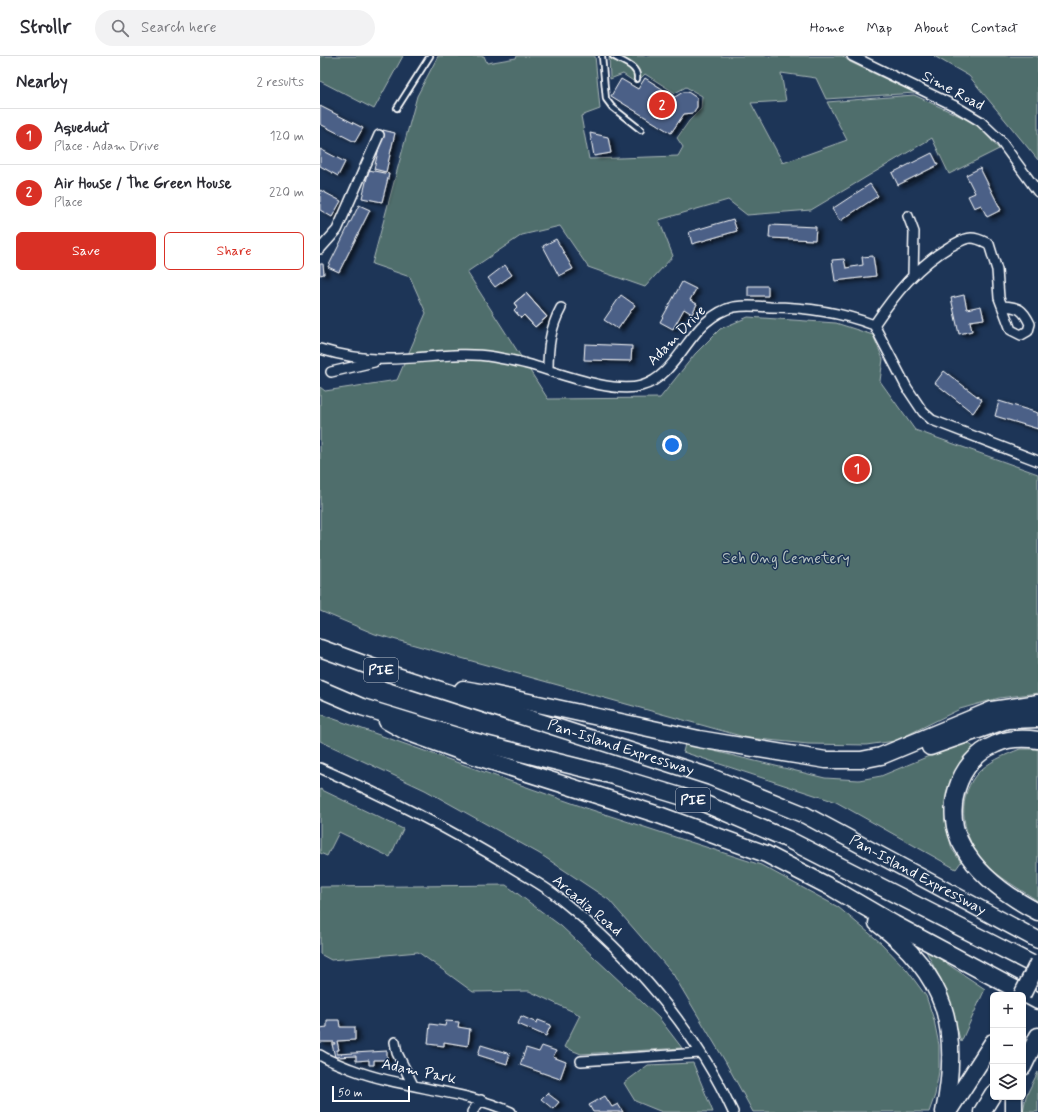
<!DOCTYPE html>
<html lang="en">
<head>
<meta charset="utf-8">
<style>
  :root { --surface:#fff; --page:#f2f2f3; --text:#2b2b33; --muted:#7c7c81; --line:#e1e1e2; --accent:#d93025 }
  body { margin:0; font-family:Mynerve,sans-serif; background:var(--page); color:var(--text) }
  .controls { position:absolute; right:12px; bottom:12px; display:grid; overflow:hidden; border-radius:6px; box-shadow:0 1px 3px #0004 }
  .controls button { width:36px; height:36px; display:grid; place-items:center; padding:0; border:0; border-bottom:1px solid var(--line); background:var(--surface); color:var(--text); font:20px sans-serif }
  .scale { position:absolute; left:12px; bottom:10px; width:78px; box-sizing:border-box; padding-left:4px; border:2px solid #fff; border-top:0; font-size:11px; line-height:14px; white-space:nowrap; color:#fff; -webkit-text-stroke:3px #1d3557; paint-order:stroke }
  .you { position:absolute; left:352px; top:389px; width:14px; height:14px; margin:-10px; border:3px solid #fff; border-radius:50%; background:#1a73e8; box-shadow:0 0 0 6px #1a73e833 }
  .badge { display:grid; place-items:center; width:26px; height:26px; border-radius:50%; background:var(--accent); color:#fff; font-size:13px; font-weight:700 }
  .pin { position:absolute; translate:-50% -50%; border:2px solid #fff; box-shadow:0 1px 4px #0006 }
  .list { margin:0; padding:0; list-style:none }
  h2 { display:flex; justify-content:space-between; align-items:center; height:52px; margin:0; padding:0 16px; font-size:17px }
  h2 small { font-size:13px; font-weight:400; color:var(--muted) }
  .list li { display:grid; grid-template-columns:26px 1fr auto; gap:12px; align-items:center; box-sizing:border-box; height:56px; padding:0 16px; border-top:1px solid var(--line) }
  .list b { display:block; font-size:15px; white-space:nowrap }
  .list p { margin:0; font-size:13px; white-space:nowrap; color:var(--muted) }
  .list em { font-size:13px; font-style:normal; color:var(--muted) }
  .actions { display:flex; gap:8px; padding:12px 16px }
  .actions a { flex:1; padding:9px 0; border:1px solid var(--accent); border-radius:6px; text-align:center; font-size:14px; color:var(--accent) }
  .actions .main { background:var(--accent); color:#fff }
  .icon { flex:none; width:22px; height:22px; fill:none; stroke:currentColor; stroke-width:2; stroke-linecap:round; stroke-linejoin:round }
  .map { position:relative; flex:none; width:718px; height:1056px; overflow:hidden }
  header { display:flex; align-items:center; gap:24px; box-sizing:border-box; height:56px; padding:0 20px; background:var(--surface); border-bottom:1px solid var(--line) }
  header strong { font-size:19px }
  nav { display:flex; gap:22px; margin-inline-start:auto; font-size:14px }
  .search { width:280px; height:36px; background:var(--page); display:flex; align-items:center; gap:10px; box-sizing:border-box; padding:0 14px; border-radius:22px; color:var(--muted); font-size:15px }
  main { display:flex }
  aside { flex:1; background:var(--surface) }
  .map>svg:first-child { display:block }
  .green { fill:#506e6c; stroke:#a8b6b6 }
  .building { fill:#4c6087; stroke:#fff; filter:url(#shadow) }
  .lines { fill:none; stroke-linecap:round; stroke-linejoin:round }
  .lane-casing { stroke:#fff; stroke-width:8 }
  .street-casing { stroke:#fff; stroke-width:12 }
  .highway-casing { stroke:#fff; stroke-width:19 }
  .lane { stroke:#1d3557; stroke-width:4.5 }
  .street { stroke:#1d3557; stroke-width:9 }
  .highway { stroke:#1d3557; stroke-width:16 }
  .highway-bridge-casing { stroke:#fff; stroke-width:19; stroke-linecap:butt }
  .highway-bridge { stroke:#1d3557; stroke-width:16 }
  .labels { text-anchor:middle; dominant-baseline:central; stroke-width:3; stroke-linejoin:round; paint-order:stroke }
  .shield { fill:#1d3557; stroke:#bbc2cd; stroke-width:1 }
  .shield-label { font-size:14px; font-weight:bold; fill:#fff }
  .street-label { font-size:15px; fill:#fff; stroke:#1d3557 }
  .park-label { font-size:15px; fill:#b9c5c4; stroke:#1d3557 }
</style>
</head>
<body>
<header>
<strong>Strollr</strong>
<div class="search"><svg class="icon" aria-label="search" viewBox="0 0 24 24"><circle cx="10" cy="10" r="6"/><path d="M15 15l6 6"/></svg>Search here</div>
<nav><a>Home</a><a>Map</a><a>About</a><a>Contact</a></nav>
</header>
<main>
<aside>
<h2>Nearby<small>2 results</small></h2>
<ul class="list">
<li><span class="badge">1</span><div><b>Aqueduct</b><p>Place · Adam Drive</p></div><em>120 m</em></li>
<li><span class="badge">2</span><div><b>Air House / The Green House</b><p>Place</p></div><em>220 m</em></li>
</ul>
<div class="actions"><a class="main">Save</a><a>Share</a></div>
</aside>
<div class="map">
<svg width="718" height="1056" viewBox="0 0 718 1056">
  <defs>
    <filter id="shadow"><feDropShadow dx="4.5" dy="2.5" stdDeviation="2" flood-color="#0009"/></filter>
  </defs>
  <rect width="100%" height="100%" fill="#1d3557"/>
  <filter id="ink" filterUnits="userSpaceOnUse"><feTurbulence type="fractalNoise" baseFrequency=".025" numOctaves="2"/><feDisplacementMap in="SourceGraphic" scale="8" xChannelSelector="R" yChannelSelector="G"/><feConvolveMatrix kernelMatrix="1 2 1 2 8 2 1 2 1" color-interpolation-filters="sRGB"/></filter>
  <g filter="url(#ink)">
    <path class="green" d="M 0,0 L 83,0 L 54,53 L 0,25 Z
      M 118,0 L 164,0 L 167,7 L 196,2 L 197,0 L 275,0 L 280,53 L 261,60 L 269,103 L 358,100 L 363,91 L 357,82 L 369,65 L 381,53 L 382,40 L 366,31 L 355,37 L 325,18 L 316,27 L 303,18 L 290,23 L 289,0 L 523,0 L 530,6 L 595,37 L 506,43 L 496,22 L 461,17 L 466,45 L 431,47 L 463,107 L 527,84 L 507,46 L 594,39 L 657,68 L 679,93 L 629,118 L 612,82 L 491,154 L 427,159 L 408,144 L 339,164 L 353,200 L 325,231 L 268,211 L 240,170 L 202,179 L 147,216 L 228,343 L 340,342 L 375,298 L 400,273 L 428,261 L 516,267 L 553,279 L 563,303 L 560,325 L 595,374 L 718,418 L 718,637 L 679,642 L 640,653 L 575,685 L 546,689 L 488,688 L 428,682 L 55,578 L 0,555 L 0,331 L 5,335 L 77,324 L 106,257 L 90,221 L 52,208 L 97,40 Z
      M 614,0 L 718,0 L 718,104 L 649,20 Z
      M 0,658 L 266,752 L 441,809 L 518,851 L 561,887 L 587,914 L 606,940 L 614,964 L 619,989 L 619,1015 L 615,1039 L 609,1056 L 433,1056 L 405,1005 L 353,918 L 289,844 L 220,798 L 105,734 L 0,685 Z
      M 645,685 L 655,692 L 641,709 L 627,734 L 625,765 L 632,793 L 641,806 L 636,813 L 516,746 L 363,696 L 365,688 L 505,722 L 539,724 L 561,720 Z
      M 700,693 L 718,693 L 718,845 C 700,833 679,822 664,806 C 643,783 635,745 656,719 C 667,706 685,699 700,693 Z
      M 0,733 L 83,773 L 70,801 L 19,776 L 7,800 L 0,797 Z
      M 186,829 L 241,870 L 339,962 L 362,992 L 261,998 L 244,991 L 260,959 L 209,935 L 153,936 L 98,896 L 11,904 L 0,898 L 0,831 Z
      M 605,893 L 665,933 L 641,986 L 626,935 Z
      M 373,1007 L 393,1056 L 342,1056 L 315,1045 L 304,1027 L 328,1009 Z
      M 718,1016 L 718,1056 L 703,1056 L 706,1040 Z"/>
    <path class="building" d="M 325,22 L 355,41 L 363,36 L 368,36 L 377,42 L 377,51 L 373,57 L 364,58 L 351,77 L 291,40 L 301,23 L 318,33 Z
      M 0,50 L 43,72 L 35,86 L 0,68 Z
      M 63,74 L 75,77 L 66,116 L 54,113 Z
      M 270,77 L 288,81 L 291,97 L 274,100 Z
      M 0,93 L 25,106 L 18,120 L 0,110 Z
      M 612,97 L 618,109 L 578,129 L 572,117 Z
      M 660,112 L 681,154 L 667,161 L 661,149 L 654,152 L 648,140 L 655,137 L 646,119 Z
      M 49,114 L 69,118 L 62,146 L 42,142 Z
      M 550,128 L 558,140 L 520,165 L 512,153 Z
      M 0,134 L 21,145 L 12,161 L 0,154 Z
      M 39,149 L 50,154 L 19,216 L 8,211 Z
      M 413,163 L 417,175 L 372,188 L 369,176 Z
      M 450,169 L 496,171 L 495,184 L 449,182 Z
      M 236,183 L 253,213 L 239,220 L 223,190 Z
      M 553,200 L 556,220 L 515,225 L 512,204 L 524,203 L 526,212 L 543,209 L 542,201 Z
      M 0,208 L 3,208 L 4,218 L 0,219 Z
      M 185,209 L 192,219 L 175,231 L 168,222 Z
      M 362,226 L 376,233 L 370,244 L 377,248 L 372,258 L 364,253 L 353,273 L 340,266 Z
      M 428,230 L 448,230 L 448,240 L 428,240 Z
      M 206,237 L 227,261 L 215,271 L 204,259 L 201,262 L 194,254 L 197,251 L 194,247 Z
      M 206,237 L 227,261 L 215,271 L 204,259 L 201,262 L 194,254 L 197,251 L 194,247 Z
      M 301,239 L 315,249 L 298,273 L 284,264 Z
      M 644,239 L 647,253 L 661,250 L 664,263 L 650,265 L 652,275 L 639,278 L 631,242 Z
      M 265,288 L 312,290 L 311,305 L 264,304 Z
      M 624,315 L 662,344 L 653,357 L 615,327 Z
      M 679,345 L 718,357 L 718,373 L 675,360 Z
      M 201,960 L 217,967 L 218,964 L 231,969 L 226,980 L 198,968 Z
      M 7,964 L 19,964 L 20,971 L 35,971 L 35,984 L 17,985 L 19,994 L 17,994 L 17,998 L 67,995 L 67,1004 L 54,1004 L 54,1009 L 49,1009 L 49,1004 L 36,1005 L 36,1000 L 15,1001 L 12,988 L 15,988 L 14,986 L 0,986 L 0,972 L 7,971 Z
      M 126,965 L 139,966 L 138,971 L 150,973 L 148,990 L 124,986 L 124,990 L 108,988 L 110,968 L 125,970 Z
      M 161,989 L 190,998 L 187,1008 L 158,999 Z
      M 222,990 L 236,995 L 233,1001 L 246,1006 L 240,1023 L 200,1009 L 206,992 L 219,996 Z
      M 227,1037 L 239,1046 L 233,1053 L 221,1043 Z
      M 285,1040 L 292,1051 L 298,1048 L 303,1056 L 273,1056 L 269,1049 Z"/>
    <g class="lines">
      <g class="lane-casing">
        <path id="lane" d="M 282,0 L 286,43 L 292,51 L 321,74
          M 293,0 C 302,6 319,10 317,23
          M 77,52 L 110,0"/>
      </g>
      <g class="street-casing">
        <path id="street" d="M 532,0 L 635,50 L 660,65 L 680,84 L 718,136
          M 588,160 L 594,176 L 593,219
          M 0,193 L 17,174 L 59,79
          M 554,269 C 575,238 598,209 631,190 C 637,187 644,182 651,182 C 658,182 663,185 669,188 L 677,214 L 679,242 L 691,274 L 701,279 L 708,275 L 710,268 C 703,253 699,251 682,250
          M 0,293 C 23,300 45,304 68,303 C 103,303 139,295 174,301 C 185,303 196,305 207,308 C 237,316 291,338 321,330 C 351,322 364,286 385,267 C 393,260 404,253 414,251 C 426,249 438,250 450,251 C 486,251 520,256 554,269 L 587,332 L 603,356 L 612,364 L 718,405
          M 228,314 C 228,292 230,272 241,252
          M 11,316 L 54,306
          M 0,712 C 64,740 128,772 188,809 C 205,820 224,829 239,842 C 310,899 375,972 413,1056
          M 75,986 L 77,997 L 93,1029
          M 0,999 C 9,1005 21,1009 31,1013 C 83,1033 140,1033 191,1056
          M 261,1005 L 380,997
          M 152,1056 L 161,1044"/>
      </g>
      <g class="highway-casing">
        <g id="highway">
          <path id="s1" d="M 0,592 L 71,618 L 391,721 L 485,759 L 718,884"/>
          <path d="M 0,633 L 42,651 L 153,685 L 290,719 L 383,747 L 467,783 L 718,911"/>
          <path d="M 143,633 L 172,638 L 379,683 L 506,704 L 541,704 L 561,700 L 672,654 L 718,647"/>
          <path d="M 67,665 L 87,676 L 148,698 L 339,759 L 446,798 L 514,833 L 574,868 L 718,945"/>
          <path d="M 718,684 C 704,682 689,682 676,688 C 637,704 622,756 643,791 C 659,820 689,841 718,856"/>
          <path d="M 610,691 L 687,664 L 718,663"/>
          <path d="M 557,867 C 626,918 641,973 624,1056"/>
          <path d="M 703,1011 L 718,980"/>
          <path d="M 628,1056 L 673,986"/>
          <path d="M 662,1056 L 673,1038"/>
          <path d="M 694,1056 L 694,1041"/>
        </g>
      </g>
      <use href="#lane" class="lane"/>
      <use href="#street" class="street"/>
      <use href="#highway" class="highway"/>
      <g class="highway-bridge-casing">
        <path id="highway-bridge" d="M 702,939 L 718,907"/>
      </g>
      <use href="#highway-bridge" class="highway-bridge"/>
    </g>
  </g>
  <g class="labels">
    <g class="shield">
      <rect x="44" y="602" width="34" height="24" rx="3"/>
      <rect x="356" y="732" width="34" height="24" rx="3"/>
    </g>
    <g class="shield-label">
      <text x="61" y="614">PIE</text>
      <text x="373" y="744">PIE</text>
    </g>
    <g class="street-label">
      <text transform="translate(633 35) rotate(28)">Sime Road</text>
      <text transform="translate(357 280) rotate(-46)">Adam Drive</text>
      <text stroke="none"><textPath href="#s1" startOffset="317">Pan-Island Expressway</textPath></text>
      <text stroke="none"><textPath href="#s1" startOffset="641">Pan-Island Expressway</textPath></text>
      <text transform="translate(267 850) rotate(40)">Arcadia Road</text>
      <text transform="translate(99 1016) rotate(12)">Adam Park</text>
    </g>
    <g class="park-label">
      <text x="466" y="503">Seh Ong Cemetery</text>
    </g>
  </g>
</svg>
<div class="controls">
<button>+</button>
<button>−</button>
<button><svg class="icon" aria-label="layers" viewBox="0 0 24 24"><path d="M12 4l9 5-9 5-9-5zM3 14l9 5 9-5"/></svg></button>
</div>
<div class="scale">50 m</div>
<div class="you"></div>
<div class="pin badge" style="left:537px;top:413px">1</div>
<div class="pin badge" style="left:342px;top:49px">2</div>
</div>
</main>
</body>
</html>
